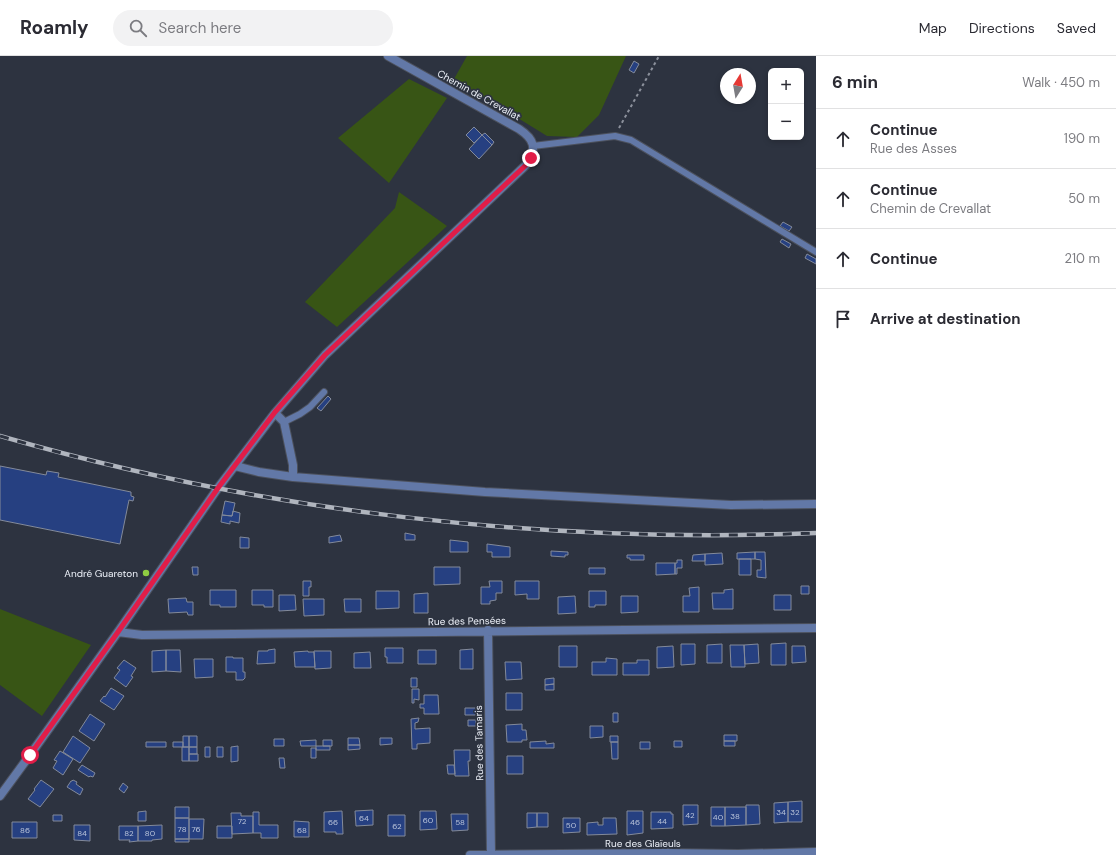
<!DOCTYPE html>
<html lang="en">
<head>
<meta charset="utf-8">
<style>
  :root { --surface:#fff; --page:#f2f2f3; --text:#2b2b33; --muted:#7c7c81; --line:#e1e1e2 }
  body { margin:0; font-family:"DM Sans",sans-serif; background:var(--page); color:var(--text) }
  .controls { position:absolute; right:12px; top:12px; display:grid; overflow:hidden; border-radius:6px; box-shadow:0 2px 6px #0003 }
  .controls button { width:36px; height:36px; display:grid; place-items:center; padding:0; border:0; border-bottom:1px solid var(--line); background:var(--surface); color:var(--text); font:20px sans-serif }
  .compass { position:absolute; left:720px; top:12px; width:36px; height:36px; border-radius:50%; background:var(--surface); box-shadow:0 2px 6px #0003; rotate:11deg }
  .stop { position:absolute; width:12px; height:12px; margin:-9px; border:3px solid #e11d48; border-radius:50%; background:#fff }
  .stop.end { background:#e11d48; border-color:#fff; box-shadow:0 1px 4px #0008 }
  .list { margin:0; padding:0; list-style:none }
  h2 { display:flex; justify-content:space-between; align-items:center; height:52px; margin:0; padding:0 16px; font-size:17px }
  h2 small { font-size:13px; font-weight:400; color:var(--muted) }
  .list li { display:grid; grid-template-columns:26px 1fr auto; gap:12px; align-items:center; box-sizing:border-box; height:60px; padding:0 16px; border-top:1px solid var(--line) }
  .list b { display:block; font-size:15px; white-space:nowrap }
  .list p { margin:0; font-size:13px; white-space:nowrap; color:var(--muted) }
  .list em { font-size:13px; font-style:normal; color:var(--muted) }
  .icon { flex:none; width:22px; height:22px; fill:none; stroke:currentColor; stroke-width:2; stroke-linecap:round; stroke-linejoin:round }
  .map { position:relative; flex:none; width:816px; height:799px; overflow:hidden }
  header { display:flex; align-items:center; gap:24px; box-sizing:border-box; height:56px; padding:0 20px; background:var(--surface); border-bottom:1px solid var(--line) }
  header strong { font-size:19px }
  nav { display:flex; gap:22px; margin-inline-start:auto; font-size:14px }
  .search { width:280px; height:36px; background:var(--page); display:flex; align-items:center; gap:10px; box-sizing:border-box; padding:0 14px; border-radius:22px; color:var(--muted); font-size:15px }
  main { display:flex }
  aside { flex:1; background:var(--surface) }
  .map>svg:first-child { display:block }
  .green { fill:#385515 }
  .building { fill:#264081; stroke:#838a9a }
  .lines { fill:none; stroke-linecap:round; stroke-linejoin:round }
  .service-casing { stroke:#4c515d; stroke-width:8 }
  .minor-casing { stroke:#4c515d; stroke-width:10 }
  .path { stroke:#8c919c; stroke-width:2; stroke-dasharray:3 3; stroke-linecap:butt }
  .service { stroke:#6278a7; stroke-width:6 }
  .minor { stroke:#6278a7; stroke-width:8 }
  .rail-casing { stroke:#b0b5be; stroke-width:4.5 }
  .rail { stroke:#2d3340; stroke-width:3; stroke-dasharray:9; stroke-linecap:butt }
  .route { stroke:#e11d48; stroke-width:5 }
  .poi-dot { fill:#8fcd42; stroke:#2d3340; stroke-width:1.5 }
  .labels { text-anchor:middle; dominant-baseline:central; stroke-width:3.5; stroke-linejoin:round; paint-order:stroke }
  .number-label { font-size:8px; fill:#bac4da }
  .street-label { font-size:10px; fill:#ecf0f8; stroke:#2d3340 }
  .poi-label { font-size:10px; fill:#ecf0f8; stroke:#2d3340; text-anchor:end }
</style>
</head>
<body>
<header>
<strong>Roamly</strong>
<div class="search"><svg class="icon" aria-label="search" viewBox="0 0 24 24"><circle cx="10" cy="10" r="6"/><path d="M15 15l6 6"/></svg>Search here</div>
<nav><a>Map</a><a>Directions</a><a>Saved</a></nav>
</header>
<main>
<div class="map">
<svg width="816" height="799" viewBox="0 0 816 799">
  <rect width="100%" height="100%" fill="#2d3340"/>
  <path class="green" d="M 467,0 L 626,0 L 599,59 L 577,81 L 547,80 L 454,23 Z
    M 409,23 L 447,42 L 389,127 L 338,82 Z
    M 399,136 L 447,170 L 337,271 L 305,246 L 395,152 Z
    M 0,553 L 91,589 L 42,660 L 0,629 Z"/>
  <path class="building" d="M 634,5 L 639,8 L 634,17 L 629,14 Z
    M 474,71 L 482,79 L 474,87 L 466,79 Z
    M 485,77 L 494,86 L 492,89 L 482,79 Z
    M 482,79 L 492,89 L 479,103 L 469,93 Z
    M 783,166 L 792,171 L 789,175 L 780,170 Z
    M 782,183 L 791,188 L 789,192 L 780,186 Z
    M 807,198 L 816,203 L 816,208 L 805,202 Z
    M 328,340 L 331,343 L 321,355 L 317,352 Z
    M 0,410 L 46,419 L 47,415 L 59,417 L 58,421 L 131,436 L 131,440 L 134,441 L 133,445 L 129,444 L 120,488 L 0,464 Z
    M 225,445 L 235,447 L 232,460 L 222,459 Z
    M 233,455 L 240,457 L 239,467 L 230,465 L 230,468 L 221,466 L 222,459 L 232,460 Z
    M 405,477 L 415,479 L 415,484 L 405,484 Z
    M 340,479 L 342,485 L 329,487 L 329,481 Z
    M 240,481 L 249,482 L 249,492 L 240,492 Z
    M 450,484 L 468,486 L 468,496 L 450,496 Z
    M 487,488 L 510,491 L 510,501 L 492,501 L 492,496 L 487,496 Z
    M 551,495 L 568,496 L 568,499 L 565,499 L 565,501 L 551,500 Z
    M 755,496 L 755,503 L 737,503 L 737,497 Z
    M 755,496 L 765,496 L 766,522 L 757,521 L 757,514 L 761,514 L 761,504 L 755,503 Z
    M 722,497 L 723,508 L 705,509 L 705,498 Z
    M 705,498 L 705,505 L 692,505 L 693,499 Z
    M 627,499 L 644,499 L 644,504 L 630,504 L 630,502 L 627,502 Z
    M 739,503 L 751,503 L 751,519 L 739,519 Z
    M 677,504 L 682,504 L 682,512 L 677,512 L 677,518 L 675,518 L 675,507 L 677,507 Z
    M 656,507 L 675,507 L 675,518 L 656,519 Z
    M 192,511 L 198,511 L 198,519 L 193,519 Z
    M 434,511 L 460,511 L 460,528 L 434,529 Z
    M 589,512 L 605,512 L 605,518 L 589,518 Z
    M 303,525 L 311,525 L 311,531 L 309,531 L 309,540 L 303,540 Z
    M 489,525 L 502,525 L 502,537 L 496,537 L 496,544 L 490,545 L 490,548 L 481,548 L 481,531 L 490,531 Z
    M 515,525 L 539,525 L 539,543 L 527,543 L 527,538 L 515,539 Z
    M 801,530 L 809,530 L 809,538 L 801,538 Z
    M 699,531 L 699,556 L 683,556 L 683,540 L 690,540 L 689,532 Z
    M 733,533 L 733,553 L 713,553 L 712,537 L 724,537 L 724,534 Z
    M 210,534 L 236,534 L 236,551 L 220,551 L 220,549 L 210,549 Z
    M 252,534 L 273,534 L 273,551 L 264,551 L 264,549 L 252,549 Z
    M 376,535 L 399,535 L 399,552 L 376,553 Z
    M 589,535 L 606,535 L 606,549 L 595,549 L 595,551 L 589,551 Z
    M 428,537 L 428,557 L 414,557 L 414,538 Z
    M 279,539 L 295,539 L 296,554 L 279,555 Z
    M 774,539 L 791,539 L 791,554 L 774,554 Z
    M 575,540 L 576,557 L 558,558 L 558,541 Z
    M 621,540 L 638,540 L 638,556 L 621,557 Z
    M 186,542 L 187,546 L 193,546 L 193,559 L 188,559 L 187,556 L 169,557 L 168,543 Z
    M 303,543 L 324,543 L 324,559 L 304,560 Z
    M 344,543 L 361,543 L 361,556 L 345,556 Z
    M 786,587 L 786,609 L 771,609 L 771,588 Z
    M 681,588 L 695,588 L 695,608 L 681,609 Z
    M 722,588 L 722,607 L 707,607 L 707,589 Z
    M 758,588 L 759,607 L 745,608 L 744,589 Z
    M 730,589 L 744,589 L 745,611 L 731,611 Z
    M 559,590 L 577,590 L 577,611 L 559,611 Z
    M 673,590 L 674,611 L 657,612 L 657,591 Z
    M 792,590 L 805,590 L 806,606 L 792,607 Z
    M 385,592 L 403,592 L 403,607 L 387,607 L 387,601 L 385,601 Z
    M 275,593 L 275,607 L 257,608 L 258,595 L 268,595 L 268,594 Z
    M 473,593 L 473,613 L 460,613 L 460,594 Z
    M 166,594 L 166,615 L 152,616 L 152,595 Z
    M 166,594 L 180,594 L 181,616 L 166,615 Z
    M 418,594 L 436,594 L 436,608 L 418,608 Z
    M 308,595 L 308,596 L 314,596 L 315,611 L 295,611 L 294,596 Z
    M 314,595 L 331,595 L 331,612 L 315,613 Z
    M 370,596 L 371,612 L 354,612 L 354,597 Z
    M 226,601 L 233,601 L 233,602 L 243,602 L 243,616 L 245,616 L 245,622 L 243,624 L 236,624 L 236,616 L 226,616 Z
    M 606,602 L 617,603 L 617,619 L 592,619 L 592,606 L 606,606 Z
    M 194,603 L 213,603 L 213,621 L 195,622 Z
    M 124,604 L 136,612 L 131,620 L 133,621 L 126,631 L 114,622 L 120,614 L 117,612 Z
    M 637,604 L 649,604 L 649,619 L 623,619 L 623,607 L 637,607 Z
    M 505,606 L 521,606 L 522,623 L 506,624 Z
    M 411,622 L 417,622 L 417,631 L 411,631 Z
    M 554,622 L 554,628 L 545,629 L 545,623 Z
    M 554,628 L 554,634 L 545,634 L 545,629 Z
    M 111,632 L 124,640 L 114,654 L 100,645 L 104,640 L 105,641 Z
    M 412,633 L 419,633 L 419,644 L 414,643 L 414,647 L 412,647 Z
    M 506,637 L 522,637 L 522,654 L 506,654 Z
    M 424,639 L 438,639 L 439,658 L 424,658 L 424,652 L 420,652 L 420,648 L 424,648 Z
    M 465,652 L 476,652 L 476,659 L 465,659 Z
    M 613,657 L 618,657 L 618,666 L 613,666 Z
    M 90,658 L 105,668 L 94,685 L 79,675 Z
    M 419,662 L 418,666 L 415,667 L 415,673 L 430,672 L 430,687 L 417,688 L 417,693 L 412,693 L 411,663 Z
    M 468,664 L 476,664 L 476,670 L 468,670 Z
    M 522,668 L 522,674 L 526,674 L 527,684 L 522,684 L 522,686 L 507,686 L 506,669 Z
    M 590,670 L 603,670 L 603,681 L 590,682 Z
    M 724,679 L 737,679 L 737,685 L 724,685 Z
    M 73,680 L 90,692 L 80,707 L 63,696 Z
    M 183,680 L 189,680 L 189,691 L 183,691 Z
    M 189,680 L 197,680 L 197,691 L 189,691 Z
    M 610,680 L 618,680 L 618,686 L 610,686 Z
    M 348,682 L 359,682 L 360,689 L 348,689 Z
    M 380,682 L 392,682 L 392,688 L 380,689 Z
    M 274,683 L 284,683 L 284,690 L 274,690 Z
    M 316,684 L 316,690 L 301,690 L 300,685 Z
    M 323,684 L 332,684 L 332,690 L 323,690 Z
    M 546,685 L 546,688 L 554,687 L 554,692 L 530,692 L 530,686 Z
    M 674,685 L 682,685 L 682,691 L 674,691 Z
    M 724,685 L 735,685 L 735,690 L 724,690 Z
    M 146,686 L 166,686 L 166,691 L 146,691 Z
    M 173,686 L 183,686 L 183,691 L 173,691 Z
    M 611,686 L 618,686 L 618,703 L 612,703 Z
    M 640,686 L 650,686 L 650,693 L 640,693 Z
    M 348,689 L 360,689 L 360,693 L 348,694 Z
    M 238,690 L 238,705 L 231,706 L 231,691 Z
    M 316,690 L 330,690 L 330,694 L 316,694 Z
    M 182,691 L 189,691 L 189,705 L 182,705 Z
    M 189,691 L 197,691 L 197,698 L 189,698 Z
    M 205,691 L 210,691 L 210,701 L 205,701 Z
    M 217,691 L 223,691 L 223,701 L 217,701 Z
    M 311,692 L 316,692 L 316,702 L 311,702 Z
    M 454,694 L 470,694 L 470,705 L 468,705 L 469,720 L 455,720 Z
    M 60,695 L 73,703 L 63,719 L 53,712 L 57,705 L 54,704 Z
    M 189,698 L 198,698 L 198,705 L 189,705 Z
    M 507,700 L 523,700 L 523,718 L 507,718 Z
    M 279,702 L 284,702 L 285,712 L 280,712 Z
    M 82,709 L 95,717 L 93,721 L 90,720 L 89,721 L 78,714 Z
    M 447,709 L 454,709 L 455,718 L 448,718 Z
    M 41,724 L 54,733 L 40,751 L 28,743 L 35,734 L 34,733 Z
    M 73,724 L 77,726 L 76,728 L 83,733 L 80,739 L 67,731 L 71,725 L 72,725 Z
    M 123,727 L 128,731 L 124,737 L 119,733 Z
    M 802,745 L 802,766 L 788,766 L 788,746 Z
    M 788,746 L 788,766 L 774,767 L 774,747 Z
    M 683,749 L 698,749 L 698,768 L 683,769 Z
    M 746,749 L 759,749 L 760,768 L 746,769 Z
    M 175,751 L 189,751 L 189,762 L 175,762 Z
    M 711,751 L 725,751 L 725,770 L 711,770 Z
    M 725,751 L 746,751 L 746,769 L 725,770 Z
    M 373,754 L 373,769 L 356,770 L 355,755 Z
    M 146,755 L 146,765 L 138,765 L 138,756 Z
    M 342,755 L 343,778 L 336,778 L 336,776 L 324,776 L 324,756 Z
    M 420,755 L 436,755 L 437,773 L 420,774 Z
    M 627,755 L 643,755 L 643,777 L 627,779 Z
    M 253,756 L 259,756 L 259,769 L 278,769 L 278,782 L 261,782 L 261,777 L 253,777 Z
    M 651,756 L 671,756 L 671,758 L 673,758 L 673,772 L 651,773 Z
    M 231,757 L 241,757 L 241,760 L 253,760 L 253,777 L 232,778 Z
    M 527,757 L 537,757 L 537,771 L 527,772 Z
    M 537,757 L 548,757 L 548,771 L 537,771 Z
    M 451,758 L 468,758 L 468,774 L 452,775 Z
    M 53,759 L 62,759 L 62,765 L 53,765 Z
    M 388,759 L 405,759 L 405,780 L 388,780 Z
    M 175,762 L 189,762 L 189,783 L 175,783 Z
    M 563,762 L 580,762 L 580,776 L 563,777 Z
    M 603,762 L 616,762 L 617,778 L 587,779 L 587,767 L 598,766 L 598,769 L 603,769 Z
    M 189,763 L 204,763 L 203,783 L 189,783 Z
    M 294,765 L 309,766 L 309,781 L 294,781 Z
    M 12,766 L 37,766 L 37,782 L 12,782 Z
    M 74,769 L 90,769 L 90,785 L 74,784 Z
    M 162,769 L 162,783 L 152,784 L 152,785 L 138,785 L 138,770 Z
    M 119,770 L 138,770 L 138,785 L 129,786 L 130,784 L 119,784 Z
    M 217,770 L 232,770 L 232,782 L 217,782 Z
    M 175,783 L 189,783 L 189,786 L 175,786 Z"/>
  <g class="lines">
    <g class="service-casing">
      <path id="service" d="M 533,90 L 615,80 L 631,84 L 816,196
        M 284,366 L 300,358 L 310,351 L 324,336"/>
    </g>
    <g class="minor-casing">
      <path id="minor" d="M 275,357 L 284,366 L 293,409 L 293,421
        M 235,410 L 259,416 L 293,421 L 485,436 L 731,449 L 816,448
        M 488,574 L 491,799
        M 118,576 L 142,579 L 816,572
        M 0,740 L 30,699 L 118,576 L 218,432 L 275,357 L 325,299 L 526,109 C 538,92 534,83 519,73 L 388,0
        M 470,799 L 666,797 L 738,798 L 816,796"/>
    </g>
    <path class="path" d="M 619,72 L 659,0"/>
    <use href="#service" class="service"/>
    <use href="#minor" class="minor"/>
    <g class="rail-casing">
      <path id="rail" d="M 0,380 C 262,456 544,488 816,477"/>
    </g>
    <use href="#rail" class="rail"/>
  </g>
  <g class="lines">
    <path class="route" d="M 30,699 L 118,576 L 218,432 L 275,356 L 325,299 L 526,109 L 531,102"/>
  </g>
  <circle class="poi-dot" cx="146" cy="517" r="4"/>
  <g class="labels">
    <g class="number-label">
      <text x="781" y="756">34</text>
      <text x="795" y="756">32</text>
      <text x="690" y="759">42</text>
      <text x="735" y="760">38</text>
      <text x="718" y="761">40</text>
      <text x="364" y="762">64</text>
      <text x="428" y="764">60</text>
      <text x="242" y="765">72</text>
      <text x="662" y="765">44</text>
      <text x="333" y="766">66</text>
      <text x="460" y="766">58</text>
      <text x="635" y="766">46</text>
      <text x="571" y="769">50</text>
      <text x="397" y="770">62</text>
      <text x="182" y="773">78</text>
      <text x="196" y="773">76</text>
      <text x="25" y="774">86</text>
      <text x="302" y="774">68</text>
      <text x="82" y="777">84</text>
      <text x="129" y="777">82</text>
      <text x="150" y="777">80</text>
    </g>
    <g class="street-label">
      <text transform="translate(479 39) rotate(29)">Chemin de Crevallat</text>
      <text transform="translate(467 565) rotate(-1)">Rue des Pensées</text>
      <text transform="translate(479 687) rotate(-91)">Rue des Tamaris</text>
      <text x="643" y="787">Rue des Glaïeuls</text>
    </g>
    <g class="poi-label">
      <text x="138" y="517">André Guareton</text>
    </g>
  </g>
</svg>
<div class="controls">
<button>+</button>
<button>−</button>
</div>
<svg class="compass" viewBox="-18 -18 36 36"><path d="M0-13l5 13h-10z" fill="#e53935"/><path d="M0 13l5-13h-10z" fill="#7c7c81"/></svg>
<div class="stop" style="left:30px;top:699px"></div>
<div class="stop end" style="left:531px;top:102px"></div>
</div>
<aside>
<h2>6 min<small>Walk · 450 m</small></h2>
<ul class="list">
<li><svg class="icon" aria-label="ahead" viewBox="0 0 24 24"><path d="M12 20V5M6 11l6-6 6 6"/></svg><div><b>Continue</b><p>Rue des Asses</p></div><em>190 m</em></li>
<li><svg class="icon" aria-label="ahead" viewBox="0 0 24 24"><path d="M12 20V5M6 11l6-6 6 6"/></svg><div><b>Continue</b><p>Chemin de Crevallat</p></div><em>50 m</em></li>
<li><svg class="icon" aria-label="ahead" viewBox="0 0 24 24"><path d="M12 20V5M6 11l6-6 6 6"/></svg><div><b>Continue</b></div><em>210 m</em></li>
<li><svg class="icon" aria-label="arrive" viewBox="0 0 24 24"><path d="M6 21V4h12l-3 4 3 4H6"/></svg><div><b>Arrive at destination</b></div></li>
</ul>
</aside>
</main>
</body>
</html>
